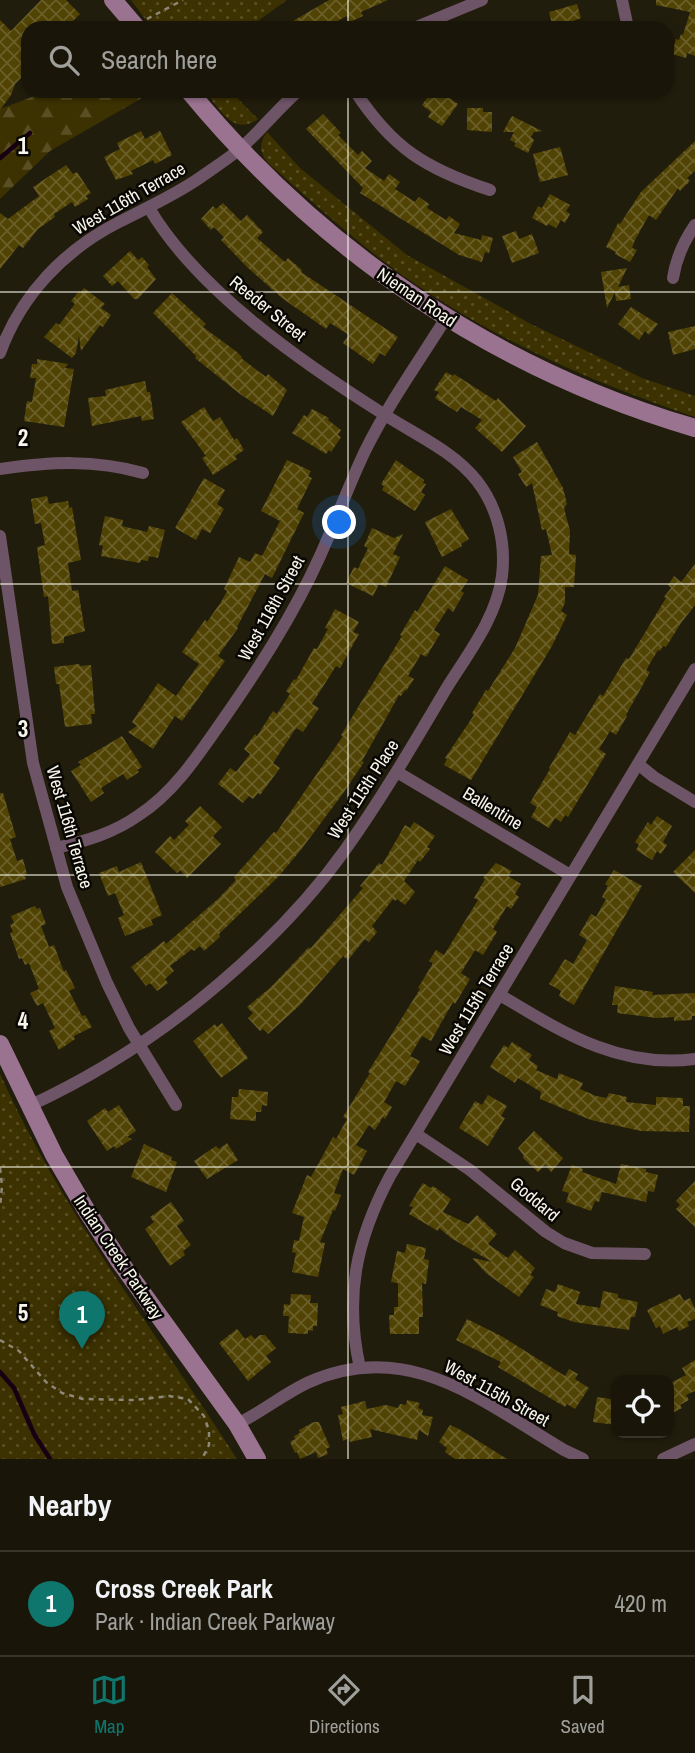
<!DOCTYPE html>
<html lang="en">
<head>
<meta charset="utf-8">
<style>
  :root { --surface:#191609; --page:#221f12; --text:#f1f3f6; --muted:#9f9f9c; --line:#37352a; --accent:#0f766e }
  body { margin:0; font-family:"Archivo Narrow",sans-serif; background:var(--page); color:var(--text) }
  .controls { position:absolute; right:21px; bottom:21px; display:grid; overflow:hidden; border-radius:14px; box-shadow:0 2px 5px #0004 }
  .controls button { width:63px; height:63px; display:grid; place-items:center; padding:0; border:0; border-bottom:2px solid var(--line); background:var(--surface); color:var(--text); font:35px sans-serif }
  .you { position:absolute; left:340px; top:523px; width:24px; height:24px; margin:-18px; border:5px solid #fff; border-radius:50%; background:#1a73e8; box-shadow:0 0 0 10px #1a73e833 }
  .badge { display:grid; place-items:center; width:46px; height:46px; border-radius:50%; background:var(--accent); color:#fff; font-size:23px; font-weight:700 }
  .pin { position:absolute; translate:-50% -58px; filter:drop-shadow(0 2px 4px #0008) }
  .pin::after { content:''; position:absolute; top:37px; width:24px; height:21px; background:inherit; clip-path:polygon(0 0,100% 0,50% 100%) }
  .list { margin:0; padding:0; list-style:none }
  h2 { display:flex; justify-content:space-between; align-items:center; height:91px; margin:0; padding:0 28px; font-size:30px }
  h2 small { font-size:23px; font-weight:400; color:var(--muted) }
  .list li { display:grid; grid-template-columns:46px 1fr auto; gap:21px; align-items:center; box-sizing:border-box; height:105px; padding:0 28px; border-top:2px solid var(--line) }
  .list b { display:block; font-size:26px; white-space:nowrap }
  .list p { margin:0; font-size:23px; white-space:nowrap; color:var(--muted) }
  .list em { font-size:23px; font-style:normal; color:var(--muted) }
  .icon { flex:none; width:38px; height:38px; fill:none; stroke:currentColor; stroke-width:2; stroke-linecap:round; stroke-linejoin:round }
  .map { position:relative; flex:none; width:695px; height:1459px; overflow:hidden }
  .search { position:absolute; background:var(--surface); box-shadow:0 2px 5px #0004; left:21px; right:21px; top:21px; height:77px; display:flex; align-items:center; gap:18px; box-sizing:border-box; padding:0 24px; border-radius:21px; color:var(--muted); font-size:26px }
  .sheet { height:196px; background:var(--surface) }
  nav { display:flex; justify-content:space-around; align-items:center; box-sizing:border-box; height:98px; border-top:2px solid var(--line); background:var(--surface); font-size:19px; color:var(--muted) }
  nav a { display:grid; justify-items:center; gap:4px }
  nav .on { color:var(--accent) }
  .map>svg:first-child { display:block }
  .grass { fill:url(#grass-dots) }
  .forest { fill:url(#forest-firs) }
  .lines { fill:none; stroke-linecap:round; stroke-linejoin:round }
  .stream { stroke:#170013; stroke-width:4.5 }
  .building { fill:url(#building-cross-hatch) }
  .path { stroke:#8c887a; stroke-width:2.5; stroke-dasharray:5 5; stroke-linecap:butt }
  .street { stroke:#6d5466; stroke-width:12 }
  .secondary { stroke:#9a7390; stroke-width:18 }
  .grid { fill:none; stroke:#f8f5ea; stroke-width:2; stroke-opacity:0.55 }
  .labels { text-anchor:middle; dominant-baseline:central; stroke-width:5; stroke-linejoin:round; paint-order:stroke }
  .street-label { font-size:18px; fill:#f8f5ea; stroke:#090703 }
  .grid-label { font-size:23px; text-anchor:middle; font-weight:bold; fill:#f8f5ea; stroke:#090703; stroke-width:5; stroke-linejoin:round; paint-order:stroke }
</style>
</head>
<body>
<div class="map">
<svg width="695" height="1459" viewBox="0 0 695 1459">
  <defs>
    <pattern id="grass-dots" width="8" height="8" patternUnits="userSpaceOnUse" patternTransform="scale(1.75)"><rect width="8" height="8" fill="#3c3100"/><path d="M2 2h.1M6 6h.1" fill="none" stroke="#594f25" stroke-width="1.8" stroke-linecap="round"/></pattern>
    <pattern id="forest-firs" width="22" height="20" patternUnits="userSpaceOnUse" patternTransform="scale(1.75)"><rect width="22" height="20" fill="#3c3100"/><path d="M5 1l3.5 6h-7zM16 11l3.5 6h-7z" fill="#594f25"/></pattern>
    <pattern id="building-cross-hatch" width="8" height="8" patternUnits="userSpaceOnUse" patternTransform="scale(1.75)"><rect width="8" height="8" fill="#504304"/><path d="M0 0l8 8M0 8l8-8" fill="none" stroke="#6a5f29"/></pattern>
  </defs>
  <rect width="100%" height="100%" fill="#211d0c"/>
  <path class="grass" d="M 131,0 L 287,0 L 248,28 L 152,28 Z
    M 205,91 L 230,91 L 258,119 C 233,137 220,109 205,91 Z
    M 267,132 L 300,168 L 407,255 L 531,324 L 642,378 L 695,396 L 695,417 C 585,380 479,333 386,263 C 345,232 307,197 268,163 C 259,152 259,143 267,132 Z
    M 0,1074 C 62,1212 156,1332 237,1459 L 0,1459 Z"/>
  <path class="forest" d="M 48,91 L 154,91 L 50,151 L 0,199 L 0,109 Z"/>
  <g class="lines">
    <path class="stream" d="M 0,158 L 30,133
      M 0,1372 L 14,1388 L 34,1434 L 50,1459"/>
  </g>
  <path class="building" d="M 41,0 L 66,0 L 80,14 L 66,28 L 28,28 L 28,71 L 15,84 L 11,95 L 0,110 L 0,20 L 11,31 Z
    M 329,0 L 388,0 L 361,12 L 363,16 L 350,22 L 347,16 L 324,28 L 281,28 Z
    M 656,0 L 695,0 L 695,56 L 687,53 L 686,58 L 672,54 L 676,39 L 679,40 L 681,34 L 683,35 L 690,12 L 656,5 Z
    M 577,4 L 581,18 L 573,21 L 575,28 L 553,28 L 549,12 Z
    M 432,91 L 440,91 L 458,104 L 442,126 L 428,117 L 431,112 L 422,105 Z
    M 467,108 L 483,108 L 483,112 L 492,112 L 492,132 L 467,130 Z
    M 323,114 L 341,133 L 338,135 L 358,155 L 362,151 L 372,161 L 365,168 L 384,181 L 389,174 L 400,182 L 395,189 L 415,202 L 419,197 L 429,204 L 427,208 L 446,220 L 449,216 L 460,224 L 454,233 L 481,240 L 482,235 L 493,238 L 489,253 L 485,252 L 482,262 L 459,255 L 360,193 L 363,188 L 306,129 Z
    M 512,116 L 542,131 L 534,132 L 531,137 L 534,140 L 528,153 L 514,146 L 516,143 L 510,140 L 514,132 L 503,132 Z
    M 141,131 L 145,139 L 160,131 L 172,155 L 155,164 L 153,160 L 131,171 L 133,174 L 116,180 L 104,157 L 120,149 L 117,143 Z
    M 695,141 L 695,171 L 687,178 L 690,181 L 680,191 L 678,188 L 656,220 L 649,215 L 635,240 L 632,248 L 637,250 L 630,262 L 615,254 L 616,252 L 606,247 L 618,223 L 620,224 L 641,192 Z
    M 560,147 L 568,175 L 540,182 L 533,154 Z
    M 66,165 L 73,174 L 77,172 L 91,193 L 86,196 L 88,199 L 75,207 L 72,202 L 54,214 L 55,217 L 38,229 L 23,248 L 19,245 L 0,269 L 0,213 L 8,219 L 39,196 L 33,187 Z
    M 550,194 L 570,205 L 566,211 L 570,214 L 565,223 L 561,220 L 556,228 L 548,224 L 547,226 L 532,218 L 538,206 L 542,208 Z
    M 223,203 L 241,221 L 247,215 L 263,232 L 257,238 L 285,262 L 288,258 L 302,270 L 301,272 L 398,337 L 385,356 L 380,353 L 373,364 L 343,343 L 349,335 L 330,323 L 326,329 L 282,298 L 247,267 L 221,240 L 224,237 L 214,227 L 211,230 L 201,219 L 213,206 L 216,209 Z
    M 516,231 L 519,239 L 532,234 L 539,253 L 512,263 L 502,236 Z
    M 130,251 L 138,260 L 142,257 L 149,265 L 147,267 L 156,279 L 138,299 L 134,299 L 118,281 L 112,286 L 103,276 Z
    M 627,268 L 618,287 L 629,285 L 631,299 L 616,301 L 615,292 L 607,308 L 601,272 Z
    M 84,288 L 105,304 L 101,308 L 111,315 L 103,327 L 100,325 L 81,351 L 79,336 L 76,353 L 72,358 L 44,337 L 56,323 L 59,325 L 75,304 L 71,301 L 79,291 L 81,292 Z
    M 172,293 L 206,324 L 203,327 L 237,352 L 242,357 L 241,358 L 266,377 L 268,374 L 287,390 L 273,416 L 240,394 L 195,358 L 196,356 L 153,313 Z
    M 631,307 L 658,324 L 649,335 L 645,331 L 639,340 L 618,324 Z
    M 695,326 L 695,349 L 673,355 L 668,332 Z
    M 37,359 L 68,364 L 65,368 L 74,369 L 64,427 L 24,421 L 27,401 L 32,402 L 36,378 L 30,378 L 32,364 L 37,364 Z
    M 446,372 L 453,376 L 454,374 L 496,401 L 498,398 L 526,426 L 502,452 L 475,428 L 482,420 L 461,407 L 457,412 L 435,398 L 439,392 L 434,390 Z
    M 145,381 L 147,392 L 150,392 L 154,419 L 142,421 L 141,416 L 92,426 L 88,398 L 106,396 L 105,390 Z
    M 204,407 L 213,421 L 220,417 L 234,440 L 237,438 L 244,450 L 235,456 L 237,459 L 213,475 L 202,458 L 206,456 L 181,422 Z
    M 312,409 L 329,418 L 328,420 L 341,430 L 338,435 L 341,437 L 331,452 L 329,450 L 326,454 L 292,433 L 304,415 L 307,417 Z
    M 537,442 L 563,488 L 567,504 L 564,508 L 570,531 L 569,554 L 576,555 L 574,587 L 565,587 L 565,603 L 561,611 L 567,615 L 552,646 L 471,780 L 444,765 L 447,759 L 445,758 L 474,715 L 472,713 L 486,690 L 488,691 L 515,648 L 538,595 L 541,556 L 552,555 L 546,529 L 542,530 L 532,483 L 526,487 L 518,474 L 522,472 L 513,457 Z
    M 287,460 L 311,471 L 308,476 L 312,478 L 297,509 L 304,513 L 272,578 L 265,574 L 237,627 L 238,628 L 218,656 L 225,661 L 182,721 L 175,716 L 153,749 L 128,732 L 137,726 L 132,722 L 158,683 L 176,696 L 199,664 L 182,652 L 205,620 L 207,622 L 221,602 L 227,591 L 224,589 L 239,557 L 250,562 L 255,553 L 262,556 L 280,521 L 261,511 Z
    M 396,460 L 424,480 L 423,483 L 426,484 L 421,492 L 425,495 L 415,511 L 382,490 L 384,486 L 381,484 Z
    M 204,478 L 225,490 L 217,504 L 224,509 L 210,533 L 202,529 L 196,540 L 175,528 Z
    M 47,496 L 49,504 L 68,501 L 69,508 L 72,507 L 81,560 L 68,563 L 72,591 L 78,590 L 85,631 L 64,637 L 64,643 L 52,644 L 48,596 L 44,597 L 37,547 L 45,545 L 41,523 L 35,524 L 31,499 Z
    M 451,509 L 469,539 L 461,544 L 462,546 L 442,557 L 425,522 Z
    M 105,516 L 123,520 L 122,526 L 147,532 L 149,526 L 165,530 L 158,558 L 149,556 L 148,561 L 141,560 L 140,563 L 101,556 L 103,546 L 99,545 Z
    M 372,528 L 394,538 L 403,534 L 393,554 L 400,557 L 386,587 L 379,584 L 373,596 L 346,583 L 354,567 L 358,569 L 368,548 L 364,546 Z
    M 695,564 L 695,605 L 681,623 L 666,647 L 663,646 L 660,651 L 658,650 L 646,670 L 650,672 L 626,715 L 627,716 L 616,735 L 610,731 L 599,749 L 606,754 L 568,817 L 565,815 L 561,822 L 555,818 L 549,828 L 531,817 L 537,807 L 530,803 L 550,769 L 549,768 L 570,732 L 575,735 L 600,694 L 603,696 L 626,658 L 629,659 L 666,598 L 664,597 L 671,588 L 668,585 L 674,576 L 681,582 Z
    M 445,566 L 468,580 L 461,591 L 464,593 L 453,612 L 448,608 L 434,630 L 440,634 L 426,657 L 421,654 L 408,676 L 414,679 L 406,691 L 405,690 L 401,696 L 399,695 L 362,761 L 364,762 L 344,792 L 300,851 L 278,877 L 219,934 L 220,937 L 204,951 L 200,946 L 194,951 L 192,949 L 170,966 L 174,971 L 165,979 L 168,983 L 157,991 L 150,983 L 146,986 L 131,967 L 164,941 L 166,944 L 218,899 L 236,880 L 234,877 L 274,832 L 276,833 L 343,736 L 341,735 L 402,636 L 400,635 L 415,610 L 417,612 Z
    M 335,609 L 359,622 L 353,632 L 359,634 L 340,668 L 336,666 L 312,704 L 319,708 L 303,732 L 296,728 L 273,763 L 280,768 L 260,795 L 258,793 L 253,799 L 249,796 L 243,803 L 218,784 L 230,768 L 236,772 L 250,754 L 244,749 L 255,734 L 257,736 L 273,711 L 277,714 L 290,694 L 286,691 L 294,679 L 296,680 L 314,648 L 317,649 L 328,629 L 325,628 Z
    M 79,664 L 80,666 L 91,665 L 95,714 L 91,714 L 92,724 L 65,727 L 59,684 L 56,684 L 54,667 Z
    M 122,736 L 142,767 L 137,770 L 139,772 L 127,780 L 123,774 L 101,788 L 104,793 L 91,802 L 71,771 L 81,765 L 78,762 Z
    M 0,793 L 3,793 L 16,837 L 10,839 L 17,861 L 23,859 L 27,874 L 25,875 L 26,879 L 0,887 Z
    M 200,806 L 222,827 L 213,836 L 221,844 L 187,878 L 180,870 L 177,873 L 155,852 L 170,836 L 174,840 L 189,825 L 185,821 Z
    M 657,816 L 672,826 L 663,842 L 667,845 L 661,854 L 657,851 L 652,860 L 636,850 L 639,845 L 635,842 L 648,822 L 651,825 Z
    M 414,822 L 435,836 L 427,847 L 430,849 L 420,862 L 418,860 L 404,881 L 415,892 L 405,905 L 397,899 L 395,901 L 393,899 L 372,926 L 377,932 L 369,942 L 365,939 L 348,960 L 343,956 L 299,1006 L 268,1034 L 263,1029 L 260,1031 L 248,1018 L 253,1013 L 247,1007 L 271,987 L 309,947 L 310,949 L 363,888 L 360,886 L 379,863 L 382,865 L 405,825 L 410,828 Z
    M 695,850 L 695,893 L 673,872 Z
    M 141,862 L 162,915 L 151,920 L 153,925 L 125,936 L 118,918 L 124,915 L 115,893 L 108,896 L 99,873 L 117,866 L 119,872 Z
    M 496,863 L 512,871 L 508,876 L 521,884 L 515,894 L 519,897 L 511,909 L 507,906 L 493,929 L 497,932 L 483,955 L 475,950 L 461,973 L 470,979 L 455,1004 L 453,1002 L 431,1041 L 422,1036 L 410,1056 L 420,1061 L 405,1086 L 396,1081 L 384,1102 L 392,1107 L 385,1119 L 383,1117 L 375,1130 L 369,1125 L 356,1145 L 367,1151 L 354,1175 L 343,1169 L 334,1193 L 341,1195 L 335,1211 L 333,1210 L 320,1242 L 325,1243 L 318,1277 L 292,1272 L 296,1253 L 292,1252 L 294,1240 L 299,1241 L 304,1217 L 292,1213 L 307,1175 L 311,1177 L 333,1137 L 336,1139 L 347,1119 L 343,1117 L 370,1073 L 368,1072 L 420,989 L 418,988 L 433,963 L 429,961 L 436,950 L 444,955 L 478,900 L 474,898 L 485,879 L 483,878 Z
    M 614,870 L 642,886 L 574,1005 L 559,996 L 561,991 L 549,984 L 565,959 L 573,964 L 587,940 L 579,935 L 591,914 L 596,917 L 606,899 L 602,897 L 608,886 L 605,884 Z
    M 35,906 L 37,909 L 40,908 L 46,924 L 41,926 L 49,947 L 54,945 L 64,972 L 66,970 L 75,988 L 69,991 L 82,1016 L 85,1015 L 92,1027 L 74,1036 L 75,1039 L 59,1050 L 49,1031 L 55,1028 L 43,1003 L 37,1006 L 30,993 L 39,989 L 29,963 L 25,965 L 22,958 L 19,959 L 10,933 L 13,932 L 10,925 L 14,923 L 11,916 Z
    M 615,986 L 653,992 L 652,995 L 695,993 L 695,1016 L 692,1016 L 692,1020 L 674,1021 L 674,1017 L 657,1018 L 617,1013 L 618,1005 L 612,1005 Z
    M 222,1023 L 248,1058 L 221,1078 L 193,1041 L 215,1024 L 217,1027 Z
    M 512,1042 L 532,1055 L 529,1060 L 538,1066 L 536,1070 L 557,1079 L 559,1073 L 583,1083 L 580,1089 L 596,1096 L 607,1098 L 609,1093 L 627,1097 L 626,1102 L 656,1105 L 656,1097 L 683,1098 L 683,1106 L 690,1106 L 689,1132 L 641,1131 L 591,1120 L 540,1099 L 541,1092 L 518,1078 L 515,1083 L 490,1067 L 504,1045 L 508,1048 Z
    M 239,1089 L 268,1092 L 267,1106 L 262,1105 L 261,1112 L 256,1112 L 256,1121 L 230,1119 L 232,1097 L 238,1097 Z
    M 488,1095 L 507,1106 L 501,1116 L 505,1118 L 488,1146 L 459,1128 L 475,1101 L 482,1105 Z
    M 119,1105 L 136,1131 L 127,1137 L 132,1139 L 116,1149 L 114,1146 L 107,1151 L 87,1121 L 105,1108 L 108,1112 Z
    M 534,1131 L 563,1158 L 551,1172 L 545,1165 L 538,1172 L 523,1158 L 524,1156 L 518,1148 Z
    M 227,1143 L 238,1160 L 207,1179 L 194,1161 L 216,1146 L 219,1149 Z
    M 144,1144 L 172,1157 L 171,1160 L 177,1162 L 166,1192 L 131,1177 Z
    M 621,1164 L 646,1169 L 646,1172 L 658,1175 L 654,1192 L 648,1191 L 646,1202 L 602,1192 L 599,1202 L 595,1201 L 591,1211 L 566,1202 L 569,1193 L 562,1191 L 572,1165 L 583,1169 L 582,1172 L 616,1184 Z
    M 695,1181 L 695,1227 L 676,1209 L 680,1205 L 676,1201 Z
    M 423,1183 L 431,1188 L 433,1186 L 451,1199 L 443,1212 L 468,1224 L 477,1215 L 497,1234 L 488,1244 L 508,1258 L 515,1250 L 535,1268 L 530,1275 L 534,1277 L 519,1297 L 486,1273 L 472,1258 L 492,1262 L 451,1238 L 439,1228 L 438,1231 L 409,1214 L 413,1207 L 409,1206 Z
    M 171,1202 L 184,1221 L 177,1226 L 191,1245 L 183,1251 L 185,1255 L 170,1266 L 145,1229 L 154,1222 L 150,1217 Z
    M 407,1244 L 426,1248 L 424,1259 L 429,1260 L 426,1284 L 422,1283 L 423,1317 L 419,1317 L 419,1334 L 390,1334 L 389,1315 L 394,1315 L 394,1307 L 398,1307 L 398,1283 L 391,1282 L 397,1251 L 405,1253 Z
    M 558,1284 L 580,1292 L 576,1304 L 600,1308 L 603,1291 L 618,1294 L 618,1298 L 638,1302 L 635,1317 L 631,1317 L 629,1330 L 574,1322 L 557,1316 L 558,1312 L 540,1305 L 546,1289 L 555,1292 Z
    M 291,1294 L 311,1295 L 310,1303 L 318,1303 L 317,1326 L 313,1326 L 313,1331 L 308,1330 L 308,1334 L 288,1333 L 289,1316 L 283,1316 L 284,1304 L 290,1305 Z
    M 680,1294 L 684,1301 L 690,1298 L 695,1309 L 695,1319 L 687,1322 L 689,1326 L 679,1331 L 677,1327 L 663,1334 L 660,1326 L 656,1328 L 647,1310 Z
    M 467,1319 L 503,1337 L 565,1376 L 569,1369 L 578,1374 L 575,1379 L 589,1388 L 575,1409 L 567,1404 L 565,1407 L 498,1367 L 501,1362 L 456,1340 Z
    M 237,1329 L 245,1339 L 251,1335 L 255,1339 L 260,1335 L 265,1335 L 276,1348 L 266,1356 L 271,1362 L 248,1381 L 219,1343 Z
    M 695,1360 L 695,1391 L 686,1395 L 689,1400 L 680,1405 L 682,1408 L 669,1415 L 669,1384 L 686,1375 L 682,1368 Z
    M 597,1397 L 616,1400 L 616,1425 L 593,1422 Z
    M 407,1400 L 420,1403 L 418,1408 L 423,1410 L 422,1415 L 433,1417 L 428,1436 L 419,1430 L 417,1440 L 370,1429 L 372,1437 L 350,1442 L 349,1438 L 343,1441 L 338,1415 L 343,1414 L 341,1407 L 365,1401 L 367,1409 L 386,1405 L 398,1408 L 400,1404 L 406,1405 Z
    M 314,1422 L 319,1422 L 330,1447 L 326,1449 L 328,1454 L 318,1458 L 316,1452 L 300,1459 L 297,1452 L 295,1453 L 290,1442 L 295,1439 L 294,1436 L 300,1433 L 299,1430 Z
    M 450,1425 L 459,1429 L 507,1459 L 455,1459 L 445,1452 L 447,1448 L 439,1442 Z"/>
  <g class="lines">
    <path class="path" d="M 147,19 L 183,0
      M 0,1168 L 2,1186 L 0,1207
      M 0,1340 L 19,1351 L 46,1382 L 62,1393 L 83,1399 L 135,1400 L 169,1396 L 188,1399 L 204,1416 L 209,1431 L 209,1445 L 202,1459"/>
    <path class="street" d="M 622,0 L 628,28
      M 414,28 L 482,0
      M 355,91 C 392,148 426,169 490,190
      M 673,278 C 676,258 684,241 695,225
      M 0,353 C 21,295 64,250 119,222 C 146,208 173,196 198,179 C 212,169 228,159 241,148 C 261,130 278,109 298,91
      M 0,469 C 50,462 94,459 143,473
      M 0,536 L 33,763 L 67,887 L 107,983 L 129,1028 L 176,1105
      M 638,764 L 654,777 L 695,802
      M 397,772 L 570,875
      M 56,848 C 86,841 114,833 139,815 C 173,793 197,757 220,724 C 257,671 293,616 320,556 C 336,521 349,484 366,449 C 389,403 419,361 446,318
      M 500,995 C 562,1032 619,1069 695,1059
      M 29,1106 C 98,1074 162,1033 220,983 C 266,944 310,899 345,850 C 382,798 414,743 446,689 C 467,655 497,617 502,576 C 506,543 498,508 477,481 C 453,451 416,435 385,415 C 304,364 198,291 149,208
      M 416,1134 L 470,1170 L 546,1232 L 564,1243 L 592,1253 L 645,1254
      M 360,1368 C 344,1297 356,1240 390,1176 L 695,669
      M 237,1424 C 262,1412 282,1395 307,1383 C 408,1337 481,1401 564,1450 L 583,1459
      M 663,1459 L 695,1444"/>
    <path class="secondary" d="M 113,0 L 137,28
      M 189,91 C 322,252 494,369 695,428
      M 0,1044 L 54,1155 L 85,1208 L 120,1262 L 237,1424 L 257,1459"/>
  </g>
  <path class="grid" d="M 348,0 L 348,28M 348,91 L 348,1459M 0,292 L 695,292M 0,584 L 695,584M 0,875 L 695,875M 0,1167 L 695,1167"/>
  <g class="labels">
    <g class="street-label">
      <text transform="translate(129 198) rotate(-30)">West 116th Terrace</text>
      <text transform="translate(417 297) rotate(34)">Nieman Road</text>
      <text transform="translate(268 308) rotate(39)">Reeder Street</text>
      <text transform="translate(271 608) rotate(-61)">West 116th Street</text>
      <text transform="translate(363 789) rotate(-57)">West 115th Place</text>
      <text transform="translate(493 808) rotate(31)">Ballentine</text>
      <text transform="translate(70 827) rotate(74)">West 116th Terrace</text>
      <text transform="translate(476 999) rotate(-59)">West 115th Terrace</text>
      <text transform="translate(535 1199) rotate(40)">Goddard</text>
      <text transform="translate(119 1257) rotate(56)">Indian Creek Parkway</text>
      <text transform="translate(497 1393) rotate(29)">West 115th Street</text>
    </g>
  </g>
  <g class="grid-label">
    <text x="23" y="154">1</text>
    <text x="23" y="446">2</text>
    <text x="23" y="737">3</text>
    <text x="23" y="1029">4</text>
    <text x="23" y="1321">5</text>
  </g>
</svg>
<div class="controls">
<button><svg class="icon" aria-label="locate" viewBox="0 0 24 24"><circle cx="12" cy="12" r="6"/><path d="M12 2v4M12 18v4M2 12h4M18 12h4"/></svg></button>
</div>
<div class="you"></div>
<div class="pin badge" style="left:82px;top:1349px">1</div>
<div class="search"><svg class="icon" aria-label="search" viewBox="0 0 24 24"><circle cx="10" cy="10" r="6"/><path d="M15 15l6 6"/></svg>Search here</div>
</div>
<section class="sheet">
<h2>Nearby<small></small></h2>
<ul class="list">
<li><span class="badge">1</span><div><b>Cross Creek Park</b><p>Park · Indian Creek Parkway</p></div><em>420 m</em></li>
</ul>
</section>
<nav>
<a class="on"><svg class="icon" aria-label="map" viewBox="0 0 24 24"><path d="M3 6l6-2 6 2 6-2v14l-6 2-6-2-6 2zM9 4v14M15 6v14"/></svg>Map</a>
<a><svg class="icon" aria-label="directions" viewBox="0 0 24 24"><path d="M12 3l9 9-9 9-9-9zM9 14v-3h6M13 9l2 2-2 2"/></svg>Directions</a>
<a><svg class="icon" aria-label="saved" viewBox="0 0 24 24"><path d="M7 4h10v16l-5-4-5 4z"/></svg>Saved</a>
</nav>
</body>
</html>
